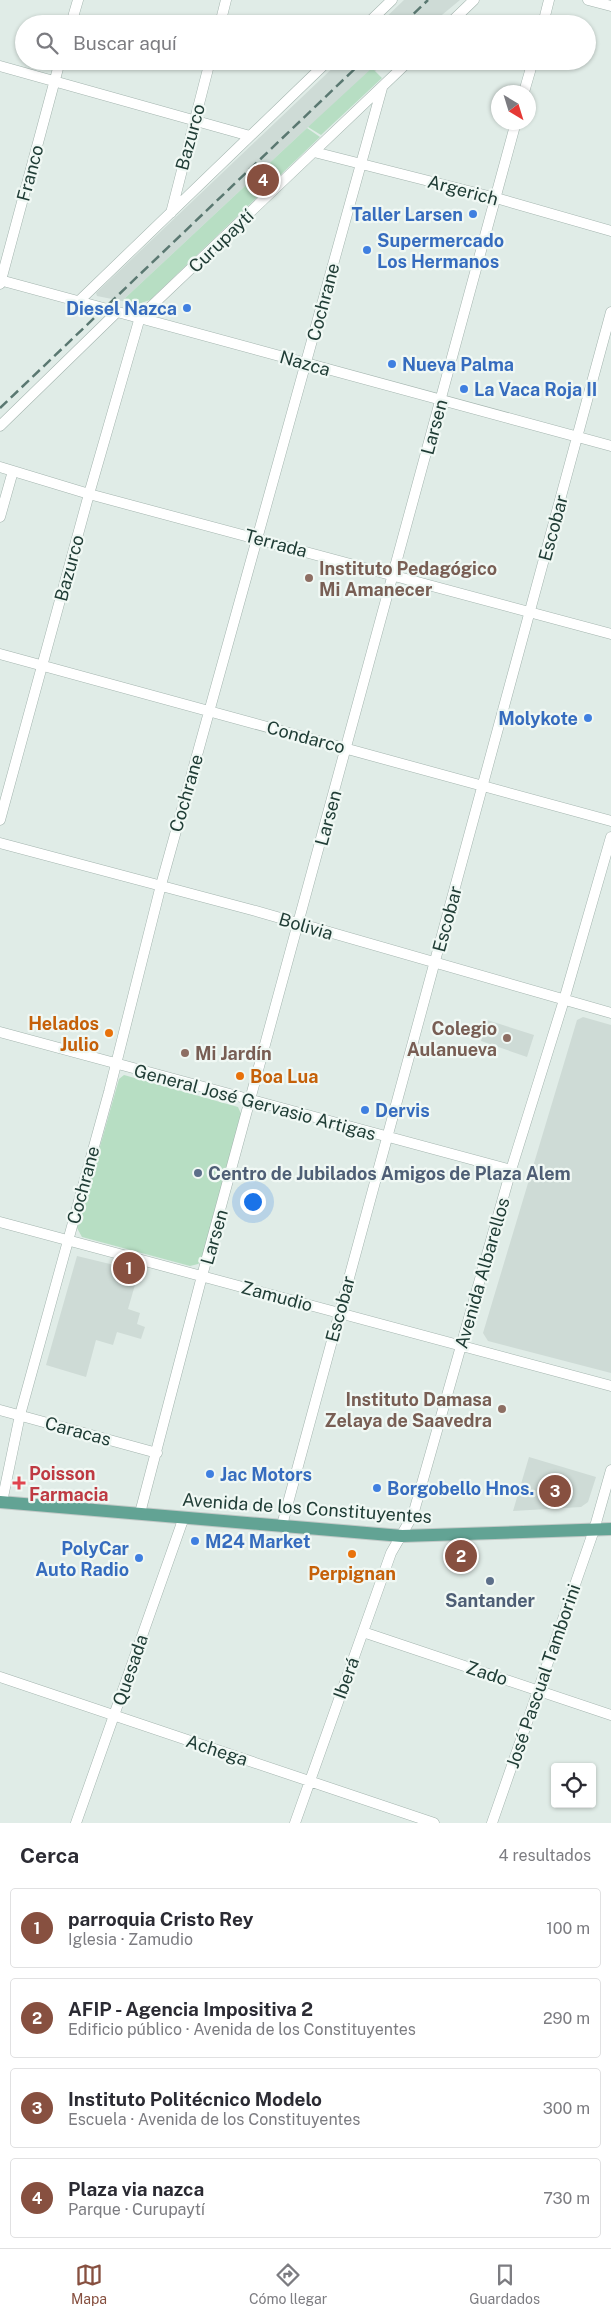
<!DOCTYPE html>
<html lang="es">
<head>
<meta charset="utf-8">
<style>
  :root { --surface:#fff; --page:#f7f7f7; --text:#2b2b33; --muted:#7c7c81; --line:#e1e1e2; --accent:#875040 }
  body { margin:0; font-family:"Public Sans",sans-serif; background:var(--page); color:var(--text) }
  .controls { position:absolute; right:15px; bottom:15px; display:grid; overflow:hidden; border-radius:5px; box-shadow:0 1px 4px #0004 }
  .controls button { width:45px; height:45px; display:grid; place-items:center; padding:0; border:0; border-bottom:1px solid var(--line); background:var(--surface); color:var(--text); font:25px sans-serif }
  .compass { position:absolute; left:491px; top:85px; width:45px; height:45px; border-radius:50%; background:var(--surface); box-shadow:0 1px 4px #0004; rotate:142deg }
  .you { position:absolute; left:252px; top:1201px; width:18px; height:18px; margin:-12px; border:4px solid #fff; border-radius:50%; background:#1a73e8; box-shadow:0 0 0 8px #1a73e833 }
  .badge { display:grid; place-items:center; width:32px; height:32px; border-radius:50%; background:var(--accent); color:#fff; font-size:16px; font-weight:700 }
  .pin { position:absolute; translate:-50% -50%; border:2px solid #fff; box-shadow:0 1px 5px #0006 }
  .list { margin:0; padding:0; list-style:none }
  h2 { display:flex; justify-content:space-between; align-items:center; height:65px; margin:0; padding:0 20px; font-size:21px }
  h2 small { font-size:16px; font-weight:400; color:var(--muted) }
  .list li { display:grid; grid-template-columns:32px 1fr auto; gap:15px; align-items:center; box-sizing:border-box; height:80px; margin:0 10px 10px; padding:0 10px; border:1px solid var(--line); border-radius:5px }
  .list b { display:block; font-size:19px; white-space:nowrap }
  .list p { margin:0; font-size:16px; white-space:nowrap; color:var(--muted) }
  .list em { font-size:16px; font-style:normal; color:var(--muted) }
  .icon { flex:none; width:28px; height:28px; fill:none; stroke:currentColor; stroke-width:2; stroke-linecap:round; stroke-linejoin:round }
  .map { position:relative; flex:none; width:611px; height:1823px; overflow:hidden }
  .search { position:absolute; background:var(--surface); box-shadow:0 1px 4px #0004; left:15px; right:15px; top:15px; height:55px; display:flex; align-items:center; gap:12px; box-sizing:border-box; padding:0 18px; border-radius:28px; color:var(--muted); font-size:19px }
  .sheet { height:425px; background:var(--surface) }
  nav { display:flex; justify-content:space-around; align-items:center; box-sizing:border-box; height:70px; border-top:1px solid var(--line); background:var(--surface); font-size:14px; color:var(--muted) }
  nav a { display:grid; justify-items:center; gap:2px }
  nav .on { color:var(--accent) }
  .map>svg:first-child { display:block }
  .built { fill:#cedbd6 }
  .green { fill:#b7dec3 }
  .lines { fill:none; stroke-linecap:round; stroke-linejoin:round }
  .minor-casing { stroke:#a3b4ae; stroke-width:11 }
  .major-casing { stroke:#c1c9c7; stroke-width:14 }
  .minor { stroke:#fff; stroke-width:10 }
  .major { stroke:#62a394; stroke-width:12 }
  .rail { stroke:#5a7871; stroke-width:2.5; stroke-dasharray:10 5; stroke-linecap:butt }
  .shop-dot { fill:#3f7fe0; stroke:#f0f8f4; stroke-width:2 }
  .education-dot { fill:#8d6e63; stroke:#f0f8f4; stroke-width:2 }
  .food-dot { fill:#e8710a; stroke:#f0f8f4; stroke-width:2 }
  .service-dot { fill:#5c6f8a; stroke:#f0f8f4; stroke-width:2 }
  .health-dot { fill:#e0444e; stroke:#f0f8f4; stroke-width:2 }
  .labels { text-anchor:middle; dominant-baseline:central; stroke-width:4.5; stroke-linejoin:round; paint-order:stroke }
  .street-label { font-size:18px; fill:#203d36; stroke:#f0f8f4 }
  .shop-label { font-size:18px; font-weight:bold; fill:#366cbe; stroke:#f0f8f4; text-anchor:start }
  .education-label { font-size:18px; font-weight:bold; fill:#785e54; stroke:#f0f8f4; text-anchor:start }
  .food-label { font-size:18px; font-weight:bold; fill:#c56008; stroke:#f0f8f4; text-anchor:end }
  .service-label { font-size:18px; font-weight:bold; fill:#4e5e75; stroke:#f0f8f4; text-anchor:start }
  .health-label { font-size:18px; font-weight:bold; fill:#be3a42; stroke:#f0f8f4; text-anchor:start }
</style>
</head>
<body>
<div class="map">
<svg width="611" height="1823" viewBox="0 0 611 1823">
  <rect width="100%" height="100%" fill="#e0ece7"/>
  <path class="built" d="M 404,0 L 460,0 L 431,24 L 379,24 Z
    M 340,61 L 387,61 L 307,128 L 122,301 L 97,296 L 96,293 Z
    M 583,1017 L 611,1025 L 611,1373 L 488,1341 L 483,1333 L 577,1020 Z
    M 487,1020 L 534,1035 L 527,1057 L 481,1041 Z
    M 77,1256 L 139,1271 L 128,1309 L 140,1313 L 137,1324 L 145,1327 L 141,1339 L 117,1332 L 113,1345 L 96,1340 L 86,1377 L 46,1365 Z
    M 529,1457 L 596,1477 L 588,1502 L 581,1507 L 513,1511 Z"/>
  <path class="green" d="M 372,68 L 382,78 L 321,135 L 308,127 Z
    M 307,128 L 320,137 L 150,300 L 138,304 L 122,301 Z
    M 124,1075 L 238,1107 L 242,1116 L 203,1260 L 198,1264 L 190,1266 L 82,1237 L 77,1228 L 119,1079 Z"/>
  <g class="lines">
    <g class="minor-casing">
      <path id="minor" d="M 588,0 L 611,6
        M 71,24 L 78,0
        M 220,24 L 226,0
        M 367,24 L 392,0
        M 449,24 L 474,0
        M 543,24 L 549,0
        M 0,66 L 250,136
        M 524,92 L 533,61
        M 314,152 L 496,198 L 611,231
        M 171,213 L 210,61
        M 0,280 L 611,446
        M 0,284 L 60,61
        M 78,302 L 328,61
        M 140,317 L 409,61
        M 0,426 L 117,312
        M 0,467 L 89,494 L 611,634
        M 0,517 L 13,471
        M 0,654 L 611,821
        M 0,820 L 89,494 L 140,317
        M 0,843 L 252,910 L 611,1013
        M 0,1032 L 511,1170
        M 0,1222 L 611,1386
        M 0,1410 L 157,1453
        M 2,1502 L 20,1415 L 109,1092 L 161,885 L 382,88
        M 140,1513 L 202,1276 L 516,122
        M 282,1525 L 611,312
        M 363,1632 L 611,1715
        M 0,1677 L 434,1823
        M 76,1823 L 184,1517
        M 295,1823 L 391,1553 L 413,1515 L 511,1170 L 564,1000 L 611,837
        M 492,1823 L 594,1530 L 611,1470"/>
    </g>
    <g class="major-casing">
      <path id="major" d="M 0,1502 L 402,1536 L 611,1529"/>
    </g>
    <use href="#minor" class="minor"/>
    <use href="#major" class="major"/>
    <path class="rail" d="M 403,24 L 428,0
      M 0,408 L 363,61"/>
  </g>
  <g class="shop-dot">
    <circle cx="473" cy="214" r="5"/>
    <circle cx="367" cy="250" r="5"/>
    <circle cx="187" cy="308" r="5"/>
    <circle cx="392" cy="364" r="5"/>
    <circle cx="464" cy="389" r="5"/>
    <circle cx="588" cy="718" r="5"/>
    <circle cx="365" cy="1110" r="5"/>
    <circle cx="210" cy="1474" r="5"/>
    <circle cx="377" cy="1488" r="5"/>
    <circle cx="195" cy="1541" r="5"/>
    <circle cx="139" cy="1558" r="5"/>
  </g>
  <g class="education-dot">
    <circle cx="309" cy="578" r="5"/>
    <circle cx="507" cy="1038" r="5"/>
    <circle cx="185" cy="1053" r="5"/>
    <circle cx="502" cy="1409" r="5"/>
  </g>
  <g class="food-dot">
    <circle cx="109" cy="1033" r="5"/>
    <circle cx="240" cy="1076" r="5"/>
    <circle cx="352" cy="1554" r="5"/>
  </g>
  <g class="service-dot">
    <circle cx="198" cy="1173" r="5"/>
    <circle cx="490" cy="1581" r="5"/>
  </g>
  <path class="health-dot" d="M16.5 1475.5h5v5h5v5h-5v5h-5v-5h-5v-5h5z"/>
  <g class="labels">
    <g class="street-label">
      <text transform="translate(190 137) rotate(-75)">Bazurco</text>
      <text transform="translate(30 173) rotate(-75)">Franco</text>
      <text transform="translate(463 190) rotate(15)">Argerich</text>
      <text transform="translate(221 241) rotate(-44)">Curupaytí</text>
      <text transform="translate(323 302) rotate(-75)">Cochrane</text>
      <text transform="translate(305 363) rotate(16)">Nazca</text>
      <text transform="translate(434 427) rotate(-75)">Larsen</text>
      <text transform="translate(553 528) rotate(-75)">Escobar</text>
      <text transform="translate(276 543) rotate(15)">Terrada</text>
      <text transform="translate(69 568) rotate(-75)">Bazurco</text>
      <text transform="translate(306 737) rotate(15)">Condarco</text>
      <text transform="translate(186 793) rotate(-74)">Cochrane</text>
      <text transform="translate(328 818) rotate(-75)">Larsen</text>
      <text transform="translate(447 919) rotate(-75)">Escobar</text>
      <text transform="translate(306 926) rotate(16)">Bolivia</text>
      <text transform="translate(255 1102) rotate(15)">General José Gervasio Artigas</text>
      <text transform="translate(83 1185) rotate(-75)">Cochrane</text>
      <text transform="translate(214 1237) rotate(-74)">Larsen</text>
      <text transform="translate(482 1273) rotate(-74)">Avenida Albarellos</text>
      <text transform="translate(277 1296) rotate(15)">Zamudio</text>
      <text transform="translate(340 1309) rotate(-75)">Escobar</text>
      <text transform="translate(78 1431) rotate(15)">Caracas</text>
      <text transform="translate(307 1508) rotate(4)">Avenida de los Constituyentes</text>
      <text transform="translate(130 1670) rotate(-71)">Quesada</text>
      <text transform="translate(487 1673) rotate(18)">Zado</text>
      <text transform="translate(543 1676) rotate(-71)">José Pascual Tamborini</text>
      <text transform="translate(346 1678) rotate(-70)">Iberá</text>
      <text transform="translate(217 1750) rotate(18)">Achega</text>
    </g>
    <g class="shop-label">
      <text x="463" y="214" text-anchor="end">Taller Larsen</text>
      <text x="377" y="240">Supermercado<tspan x="377" dy="21">Los Hermanos</tspan></text>
      <text x="177" y="308" text-anchor="end">Diesel Nazca</text>
      <text x="402" y="364">Nueva Palma</text>
      <text x="474" y="389">La Vaca Roja II</text>
      <text x="578" y="718" text-anchor="end">Molykote</text>
      <text x="375" y="1110">Dervis</text>
      <text x="220" y="1474">Jac Motors</text>
      <text x="387" y="1488">Borgobello Hnos.</text>
      <text x="205" y="1541">M24 Market</text>
      <text x="129" y="1548" text-anchor="end">PolyCar<tspan x="129" dy="21">Auto Radio</tspan></text>
    </g>
    <g class="education-label">
      <text x="319" y="568">Instituto Pedagógico<tspan x="319" dy="21">Mi Amanecer</tspan></text>
      <text x="497" y="1028" text-anchor="end">Colegio<tspan x="497" dy="21">Aulanueva</tspan></text>
      <text x="195" y="1053">Mi Jardín</text>
      <text x="492" y="1399" text-anchor="end">Instituto Damasa<tspan x="492" dy="21">Zelaya de Saavedra</tspan></text>
    </g>
    <g class="food-label">
      <text x="99" y="1023">Helados<tspan x="99" dy="21">Julio</tspan></text>
      <text x="250" y="1076" text-anchor="start">Boa Lua</text>
      <text x="352" y="1573" text-anchor="middle">Perpignan</text>
    </g>
    <g class="service-label">
      <text x="208" y="1173">Centro de Jubilados Amigos de Plaza Alem</text>
      <text x="490" y="1600" text-anchor="middle">Santander</text>
    </g>
    <g class="health-label">
      <text x="29" y="1473">Poisson<tspan x="29" dy="21">Farmacia</tspan></text>
    </g>
  </g>
</svg>
<div class="controls">
<button><svg class="icon" aria-label="locate" viewBox="0 0 24 24"><circle cx="12" cy="12" r="6"/><path d="M12 2v4M12 18v4M2 12h4M18 12h4"/></svg></button>
</div>
<svg class="compass" viewBox="-18 -18 36 36"><path d="M0-13l5 13h-10z" fill="#e53935"/><path d="M0 13l5-13h-10z" fill="#7c7c81"/></svg>
<div class="you"></div>
<div class="pin badge" style="left:129px;top:1268px">1</div>
<div class="pin badge" style="left:461px;top:1556px">2</div>
<div class="pin badge" style="left:555px;top:1491px">3</div>
<div class="pin badge" style="left:263px;top:180px">4</div>
<div class="search"><svg class="icon" aria-label="search" viewBox="0 0 24 24"><circle cx="10" cy="10" r="6"/><path d="M15 15l6 6"/></svg>Buscar aquí</div>
</div>
<section class="sheet">
<h2>Cerca<small>4 resultados</small></h2>
<ul class="list">
<li><span class="badge">1</span><div><b>parroquia Cristo Rey</b><p>Iglesia · Zamudio</p></div><em>100 m</em></li>
<li><span class="badge">2</span><div><b>AFIP - Agencia Impositiva 2</b><p>Edificio público · Avenida de los Constituyentes</p></div><em>290 m</em></li>
<li><span class="badge">3</span><div><b>Instituto Politécnico Modelo</b><p>Escuela · Avenida de los Constituyentes</p></div><em>300 m</em></li>
<li><span class="badge">4</span><div><b>Plaza via nazca</b><p>Parque · Curupaytí</p></div><em>730 m</em></li>
</ul>
</section>
<nav>
<a class="on"><svg class="icon" aria-label="map" viewBox="0 0 24 24"><path d="M3 6l6-2 6 2 6-2v14l-6 2-6-2-6 2zM9 4v14M15 6v14"/></svg>Mapa</a>
<a><svg class="icon" aria-label="directions" viewBox="0 0 24 24"><path d="M12 3l9 9-9 9-9-9zM9 14v-3h6M13 9l2 2-2 2"/></svg>Cómo llegar</a>
<a><svg class="icon" aria-label="saved" viewBox="0 0 24 24"><path d="M7 4h10v16l-5-4-5 4z"/></svg>Guardados</a>
</nav>
</body>
</html>
